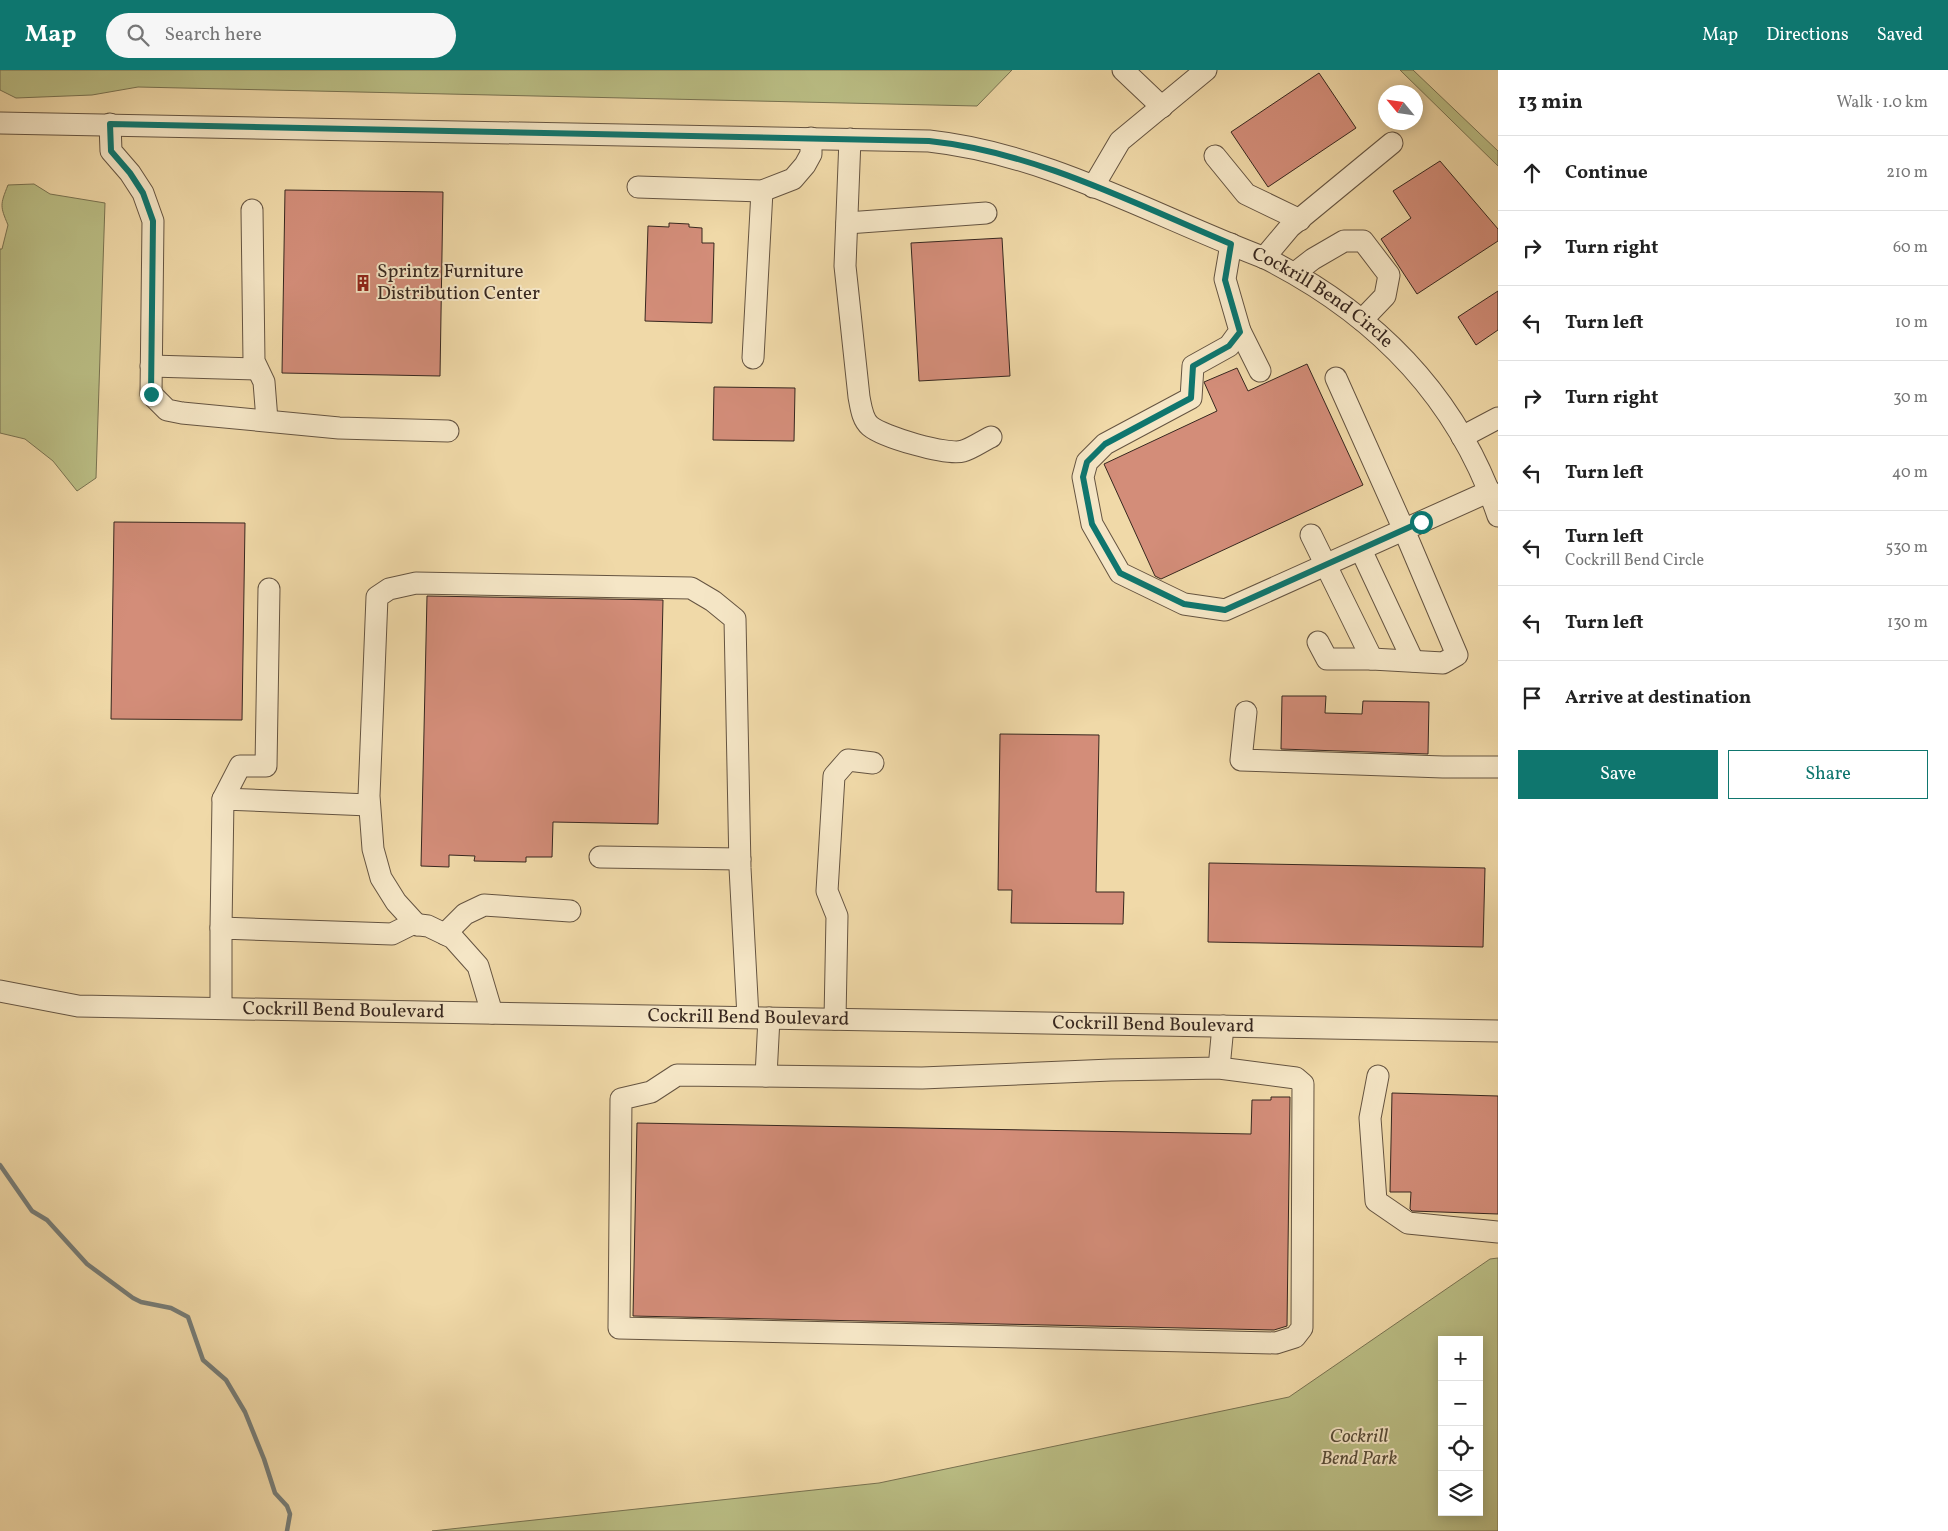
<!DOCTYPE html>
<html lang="en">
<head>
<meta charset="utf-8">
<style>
  :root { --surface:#fff; --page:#f6f6f6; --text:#222; --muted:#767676; --line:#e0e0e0; --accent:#0f766e }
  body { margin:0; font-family:Vollkorn,serif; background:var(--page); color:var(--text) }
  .controls { position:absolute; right:15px; bottom:15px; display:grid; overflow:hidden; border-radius:0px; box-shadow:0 2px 12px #0003 }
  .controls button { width:45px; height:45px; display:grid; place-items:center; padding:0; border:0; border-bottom:1px solid var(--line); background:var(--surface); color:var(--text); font:25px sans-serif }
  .compass { position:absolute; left:1378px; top:15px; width:45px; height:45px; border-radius:50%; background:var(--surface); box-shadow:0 2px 12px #0003; rotate:299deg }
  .stop { position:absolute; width:15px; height:15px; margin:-11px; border:4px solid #0f766e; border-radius:50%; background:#fff }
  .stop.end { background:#0f766e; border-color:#fff; box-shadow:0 1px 5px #0008 }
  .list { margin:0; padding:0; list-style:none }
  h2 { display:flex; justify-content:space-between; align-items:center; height:65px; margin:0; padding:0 20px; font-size:21px }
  h2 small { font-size:16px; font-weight:400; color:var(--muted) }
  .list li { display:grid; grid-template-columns:32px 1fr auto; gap:15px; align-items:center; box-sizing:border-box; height:75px; padding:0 20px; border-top:1px solid var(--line) }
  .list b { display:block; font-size:19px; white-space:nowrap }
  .list p { margin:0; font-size:16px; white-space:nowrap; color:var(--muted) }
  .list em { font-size:16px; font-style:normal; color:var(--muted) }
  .actions { display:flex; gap:10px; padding:15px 20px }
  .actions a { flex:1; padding:11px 0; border:1px solid var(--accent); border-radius:0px; text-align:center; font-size:18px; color:var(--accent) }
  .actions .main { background:var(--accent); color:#fff }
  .icon { flex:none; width:28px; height:28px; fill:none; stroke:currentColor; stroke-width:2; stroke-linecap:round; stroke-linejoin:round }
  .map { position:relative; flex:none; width:1498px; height:1461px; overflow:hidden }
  header { display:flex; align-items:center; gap:30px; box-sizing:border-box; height:70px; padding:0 25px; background:var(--accent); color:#fff }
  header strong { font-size:24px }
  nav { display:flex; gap:28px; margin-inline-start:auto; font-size:18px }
  .search { width:350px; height:45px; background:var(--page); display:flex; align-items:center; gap:12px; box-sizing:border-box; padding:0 18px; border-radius:28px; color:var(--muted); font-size:19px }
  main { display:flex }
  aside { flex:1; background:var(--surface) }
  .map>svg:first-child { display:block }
  .green { fill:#bbbf86; stroke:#797352; fill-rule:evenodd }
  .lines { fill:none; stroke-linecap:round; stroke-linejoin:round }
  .stream { stroke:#767d78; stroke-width:4.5 }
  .building { fill:#d38d79; stroke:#37271f }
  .minor-casing { stroke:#655441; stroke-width:23 }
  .minor { stroke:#f5e6c6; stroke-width:21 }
  .route { stroke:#0f766e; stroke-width:6 }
  .labels { text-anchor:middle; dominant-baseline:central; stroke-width:4; stroke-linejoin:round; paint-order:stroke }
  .poi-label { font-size:19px; fill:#37271f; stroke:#f5e6c6; text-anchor:start }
  .street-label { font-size:19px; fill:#37271f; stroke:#f5e6c6 }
  .park-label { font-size:19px; font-style:italic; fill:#584d39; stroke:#f5e6c6 }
</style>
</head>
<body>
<header>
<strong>Map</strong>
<div class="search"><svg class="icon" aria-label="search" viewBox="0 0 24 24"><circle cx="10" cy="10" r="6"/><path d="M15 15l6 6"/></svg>Search here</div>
<nav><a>Map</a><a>Directions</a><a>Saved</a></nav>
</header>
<main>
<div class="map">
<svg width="1498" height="1461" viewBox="0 0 1498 1461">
  <rect width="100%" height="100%" fill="#f0d9a8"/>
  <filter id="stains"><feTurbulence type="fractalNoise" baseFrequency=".004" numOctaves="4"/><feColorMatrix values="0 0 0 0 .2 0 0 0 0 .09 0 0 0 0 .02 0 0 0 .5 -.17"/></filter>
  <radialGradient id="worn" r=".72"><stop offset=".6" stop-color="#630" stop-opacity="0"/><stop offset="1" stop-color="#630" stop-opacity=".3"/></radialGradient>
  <path class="green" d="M 0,0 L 1012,0 L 977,36 L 138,17 L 92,25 L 16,28 L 0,20 Z
    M 1400,0 L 1413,0 L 1498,81 L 1498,96 Z
    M 34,114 L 50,124 L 105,133 L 96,408 L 77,421 L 53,391 L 25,369 L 0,363 L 0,179 L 2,179 L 8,155 C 0,136 0,135 8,115 Z
    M 1498,1188 L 1498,1461 L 432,1461 L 879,1413 L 1289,1327 L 1490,1189 ZM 1442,1270 L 1479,1270 L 1479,1442 L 1442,1442 Z"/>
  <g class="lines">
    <path class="stream" d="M 0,1095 L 32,1141 L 47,1150 L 87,1194 L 133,1228 L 141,1232 L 171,1238 L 188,1247 L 203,1290 L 226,1310 L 245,1342 L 264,1389 L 275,1423 L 287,1436 L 290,1444 L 287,1461"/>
  </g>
  <path class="building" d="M 1319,3 L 1356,58 L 1268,117 L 1231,62 Z
    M 1440,91 L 1498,159 L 1498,171 L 1417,224 L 1381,169 L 1411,148 L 1393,121 Z
    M 285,120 L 443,122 L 440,306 L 282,303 Z
    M 669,153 L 689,154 L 689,157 L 702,158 L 702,173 L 714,173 L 712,253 L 645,251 L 648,156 L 669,157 Z
    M 1002,168 L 1010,306 L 919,311 L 911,173 Z
    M 1498,221 L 1498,260 L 1476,275 L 1458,247 Z
    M 1307,294 L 1363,415 L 1161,509 L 1155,506 L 1104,394 L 1217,341 L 1204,312 L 1237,298 L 1248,321 Z
    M 714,317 L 795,318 L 794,371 L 713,370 Z
    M 114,452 L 245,453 L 242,650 L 111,649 Z
    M 427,526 L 663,530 L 658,754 L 553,752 L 552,787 L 526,787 L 526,792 L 474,791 L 475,786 L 449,785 L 449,797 L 421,796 Z
    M 1282,626 L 1326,626 L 1325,643 L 1362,644 L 1363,631 L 1429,632 L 1428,684 L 1281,679 Z
    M 1000,664 L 1099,665 L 1096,822 L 1124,822 L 1123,854 L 1011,853 L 1012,820 L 998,820 Z
    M 1209,793 L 1485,798 L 1483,877 L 1208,872 Z
    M 1392,1023 L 1498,1026 L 1498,1144 L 1412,1141 L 1410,1139 L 1411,1122 L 1390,1122 Z
    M 1271,1027 L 1290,1027 L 1287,1256 L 1274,1260 L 633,1246 L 637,1053 L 1251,1064 L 1252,1030 L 1271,1030 Z"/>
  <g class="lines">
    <g class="minor-casing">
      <g id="minor">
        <path d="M 1123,0 L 1162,37"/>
        <path id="s1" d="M 0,53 L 929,71 C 1048,84 1154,146 1265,188 C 1376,244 1458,327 1498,446"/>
        <path d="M 110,54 L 111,81 L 130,103 L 143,123 L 153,151 L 151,324 L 167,340 L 182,343 L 339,358 L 448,361"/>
        <path d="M 850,69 L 845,196 L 859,327 C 861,337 862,349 870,356 C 883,367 948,386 963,381 C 973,378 982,371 991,367"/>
        <path d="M 1215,86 L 1246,124 L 1300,150"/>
        <path d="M 638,117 L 762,121 L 793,109 L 805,95 L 811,84 L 811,68"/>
        <path d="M 1093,117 L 1120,71 L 1206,0"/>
        <path d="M 252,140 L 254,291 L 264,312 L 267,350"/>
        <path d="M 847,153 L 986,143"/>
        <path d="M 1231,174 L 1225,209 L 1240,261 L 1229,276 L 1193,296 L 1191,328 L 1105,374 L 1087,392 L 1083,407 L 1092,454 L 1120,503 L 1184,534 L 1225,540 L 1490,421"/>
        <path d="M 1264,188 L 1290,157 L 1392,73"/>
        <path d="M 1295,203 L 1313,189 L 1344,171 L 1363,171 L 1389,205 L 1385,226 L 1362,250"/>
        <path d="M 1240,261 L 1260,301"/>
        <path d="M 753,288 L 762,121"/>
        <path d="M 151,296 L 257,299"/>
        <path d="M 1462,367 L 1498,348"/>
        <path d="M 1311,465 L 1372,589"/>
        <path d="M 1361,480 L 1413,591"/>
        <path d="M 1318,572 L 1327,589 L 1372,589 L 1443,593 L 1457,585 L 1404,460 L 1336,308"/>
        <path d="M 1246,642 L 1241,690 L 1443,697 L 1498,697"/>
        <path d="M 223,729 L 240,696 L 266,696 L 269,519"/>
        <path d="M 600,787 L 740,789"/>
        <path d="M 417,855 L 396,832 L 381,808 L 373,779 L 369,726 L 377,527 L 389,519 L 416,513 L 691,518 L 713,531 L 735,549 L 740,798 L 748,947"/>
        <path d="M 221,858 L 223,729 L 369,735"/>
        <path d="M 445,864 L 465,844 L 484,835 L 570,841"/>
        <path id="s2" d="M 0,921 L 78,936 L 1498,961"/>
        <path d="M 221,938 L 221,858 L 392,864 L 412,854 L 428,856 L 453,868 L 478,896 L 492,943"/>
        <path d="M 835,949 L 837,846 L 827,821 L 834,706 L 848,690 L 873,693"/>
        <path d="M 1219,998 L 1111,1000 L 922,1008 L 677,1005 L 651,1022 L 621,1029 L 619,1258 L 1276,1273 L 1295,1267 L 1302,1258 L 1303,1014 L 1296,1008 L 1219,998 L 1223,956"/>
        <path d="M 766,1006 L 769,948"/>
        <path d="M 1378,1006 L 1370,1048 L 1376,1131 L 1408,1153 L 1498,1162"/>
      </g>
    </g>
    <use href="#minor" class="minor"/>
  </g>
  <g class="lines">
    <path class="route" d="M 151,324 L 153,151 L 143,123 L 130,103 L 111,81 L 110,54 L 929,71 C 1035,82 1133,133 1231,174 L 1225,210 L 1240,262 L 1229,276 L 1193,296 L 1191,328 L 1105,374 L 1087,392 L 1083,407 L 1092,454 L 1120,503 L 1184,534 L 1225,540 L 1421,452"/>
  </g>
  <defs>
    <g id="building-bare" transform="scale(1.35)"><path d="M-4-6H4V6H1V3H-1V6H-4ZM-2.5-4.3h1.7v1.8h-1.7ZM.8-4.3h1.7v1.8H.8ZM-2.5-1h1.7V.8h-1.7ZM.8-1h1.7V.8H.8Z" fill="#8f2418" stroke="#f5e6c6" stroke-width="2.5" paint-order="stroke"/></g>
  </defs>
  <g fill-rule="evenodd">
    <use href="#building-bare" x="363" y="213"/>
  </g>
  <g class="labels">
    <g class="poi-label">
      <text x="377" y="202">Sprintz Furniture<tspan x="377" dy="22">Distribution Center</tspan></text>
    </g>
    <g class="street-label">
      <text stroke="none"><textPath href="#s1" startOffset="1356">Cockrill Bend Circle</textPath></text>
      <text stroke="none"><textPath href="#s2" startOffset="345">Cockrill Bend Boulevard</textPath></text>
      <text stroke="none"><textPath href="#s2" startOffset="750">Cockrill Bend Boulevard</textPath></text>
      <text stroke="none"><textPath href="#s2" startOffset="1155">Cockrill Bend Boulevard</textPath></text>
    </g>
    <g class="park-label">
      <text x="1359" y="1367">Cockrill<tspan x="1359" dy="22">Bend Park</tspan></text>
    </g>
  </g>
  <rect width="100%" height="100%" filter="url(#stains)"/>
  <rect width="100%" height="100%" fill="url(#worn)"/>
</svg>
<div class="controls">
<button>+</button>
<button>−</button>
<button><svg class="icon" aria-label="locate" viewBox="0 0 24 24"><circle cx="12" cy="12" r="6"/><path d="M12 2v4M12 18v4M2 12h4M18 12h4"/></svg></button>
<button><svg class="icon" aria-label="layers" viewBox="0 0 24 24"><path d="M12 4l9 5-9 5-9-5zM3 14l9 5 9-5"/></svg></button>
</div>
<svg class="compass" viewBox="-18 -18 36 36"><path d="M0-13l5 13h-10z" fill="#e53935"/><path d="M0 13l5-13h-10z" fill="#767676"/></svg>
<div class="stop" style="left:1421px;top:452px"></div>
<div class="stop end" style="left:151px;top:324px"></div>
</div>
<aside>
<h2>13 min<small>Walk · 1.0 km</small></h2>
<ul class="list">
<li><svg class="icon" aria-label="ahead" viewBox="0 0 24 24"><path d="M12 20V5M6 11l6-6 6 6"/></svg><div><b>Continue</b></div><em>210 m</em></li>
<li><svg class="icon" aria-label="right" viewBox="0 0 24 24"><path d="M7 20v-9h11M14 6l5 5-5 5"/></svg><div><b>Turn right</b></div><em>60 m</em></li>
<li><svg class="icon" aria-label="left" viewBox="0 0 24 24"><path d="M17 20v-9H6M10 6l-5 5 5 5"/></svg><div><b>Turn left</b></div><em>10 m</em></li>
<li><svg class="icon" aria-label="right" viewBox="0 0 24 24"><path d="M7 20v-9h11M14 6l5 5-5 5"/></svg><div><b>Turn right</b></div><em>30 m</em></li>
<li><svg class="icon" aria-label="left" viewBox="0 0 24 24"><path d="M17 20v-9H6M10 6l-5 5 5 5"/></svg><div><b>Turn left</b></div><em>40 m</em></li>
<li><svg class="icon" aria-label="left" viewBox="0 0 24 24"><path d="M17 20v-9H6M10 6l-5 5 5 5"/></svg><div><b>Turn left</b><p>Cockrill Bend Circle</p></div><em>530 m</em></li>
<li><svg class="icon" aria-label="left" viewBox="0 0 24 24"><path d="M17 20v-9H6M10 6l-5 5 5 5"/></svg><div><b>Turn left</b></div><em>130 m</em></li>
<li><svg class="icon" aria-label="arrive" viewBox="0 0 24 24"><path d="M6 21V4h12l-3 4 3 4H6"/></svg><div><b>Arrive at destination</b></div></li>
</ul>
<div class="actions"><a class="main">Save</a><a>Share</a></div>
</aside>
</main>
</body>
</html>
